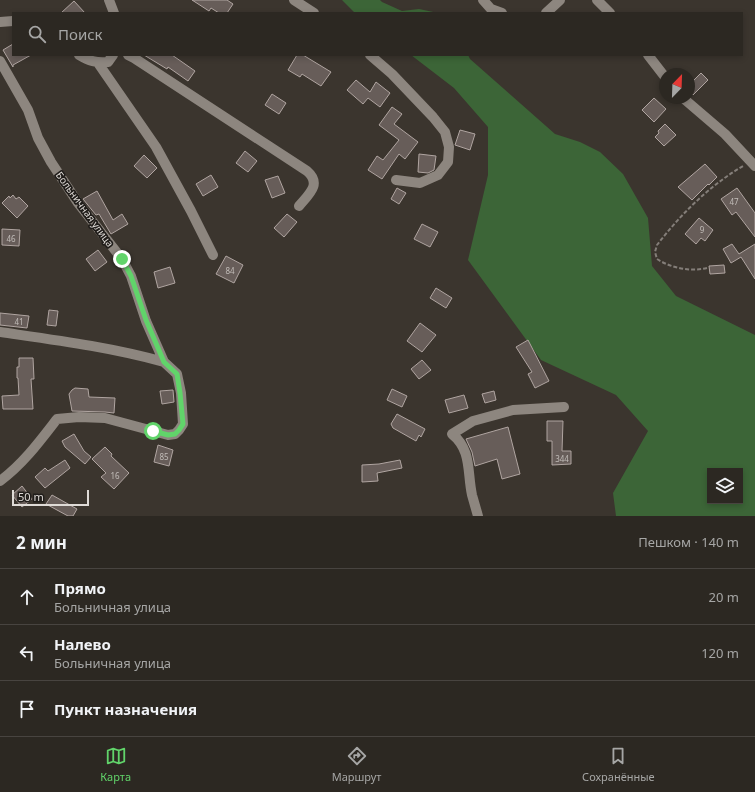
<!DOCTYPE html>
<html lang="ru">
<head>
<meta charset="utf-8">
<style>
  :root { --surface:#2c2822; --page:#34302a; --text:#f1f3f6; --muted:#a6a6a5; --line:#484440; --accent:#61d46a }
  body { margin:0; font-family:"Noto Sans",sans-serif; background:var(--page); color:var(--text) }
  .controls { position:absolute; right:12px; bottom:12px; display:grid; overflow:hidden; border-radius:0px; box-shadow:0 2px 6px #0003 }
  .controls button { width:36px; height:36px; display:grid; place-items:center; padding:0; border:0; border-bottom:1px solid var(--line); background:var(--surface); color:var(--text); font:20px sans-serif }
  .compass { position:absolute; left:659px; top:68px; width:36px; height:36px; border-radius:50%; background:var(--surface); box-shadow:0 2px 6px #0003; rotate:23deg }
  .scale { position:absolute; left:12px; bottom:10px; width:77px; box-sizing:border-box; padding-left:4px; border:2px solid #dfdbd7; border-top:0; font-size:11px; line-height:14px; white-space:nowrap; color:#dfdbd7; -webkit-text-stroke:3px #201d1a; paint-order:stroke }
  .stop { position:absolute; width:12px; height:12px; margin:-9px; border:3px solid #61d46a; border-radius:50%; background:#fff }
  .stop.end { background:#61d46a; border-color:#fff; box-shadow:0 1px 4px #0008 }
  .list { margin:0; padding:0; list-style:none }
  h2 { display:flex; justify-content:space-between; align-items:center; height:52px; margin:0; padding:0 16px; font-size:17px }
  h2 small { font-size:13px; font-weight:400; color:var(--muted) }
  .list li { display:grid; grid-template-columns:26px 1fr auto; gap:12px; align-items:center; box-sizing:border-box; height:56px; padding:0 16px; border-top:1px solid var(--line) }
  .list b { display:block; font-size:15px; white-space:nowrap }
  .list p { margin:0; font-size:13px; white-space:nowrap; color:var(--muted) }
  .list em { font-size:13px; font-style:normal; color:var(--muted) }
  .icon { flex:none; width:22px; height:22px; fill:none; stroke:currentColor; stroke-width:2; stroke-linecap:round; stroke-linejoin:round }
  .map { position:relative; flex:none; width:755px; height:516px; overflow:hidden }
  .search { position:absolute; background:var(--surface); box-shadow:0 2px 6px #0003; left:12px; right:12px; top:12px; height:44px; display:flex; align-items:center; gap:10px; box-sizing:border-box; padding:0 14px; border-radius:0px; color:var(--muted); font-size:15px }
  .sheet { height:220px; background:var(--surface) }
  nav { display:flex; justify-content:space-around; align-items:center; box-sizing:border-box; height:56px; border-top:1px solid var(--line); background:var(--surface); font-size:11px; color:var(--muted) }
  nav a { display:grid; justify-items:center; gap:2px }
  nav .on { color:var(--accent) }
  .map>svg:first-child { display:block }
  .green { fill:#3c6537; fill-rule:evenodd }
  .building { fill:#675d59; stroke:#b0a5a1 }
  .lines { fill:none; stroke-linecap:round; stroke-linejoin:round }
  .path { stroke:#847e79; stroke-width:2; stroke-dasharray:4 2; stroke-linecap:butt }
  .minor { stroke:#8d867f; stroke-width:10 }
  .route { stroke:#61d46a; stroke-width:5 }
  .labels { text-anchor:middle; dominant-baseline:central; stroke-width:3.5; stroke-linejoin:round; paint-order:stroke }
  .number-label { font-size:8px; fill:#c1bcb8 }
  .street-label { font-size:10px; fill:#dfdbd7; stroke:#201d1a }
</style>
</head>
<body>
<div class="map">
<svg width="755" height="516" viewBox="0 0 755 516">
  <rect width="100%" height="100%" fill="#3b352e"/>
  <path class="green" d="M 342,0 L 380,0 L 382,2 L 402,11 L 419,9 L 438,13 L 355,13 Z
    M 411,55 L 468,55 L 470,59 L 555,134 L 580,142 L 600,152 L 623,174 L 648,218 L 652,266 L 676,296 L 755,335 L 755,516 L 616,516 L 613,493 L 648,431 L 616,395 L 541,360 L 468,260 L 488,175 L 488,127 L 454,88 ZM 710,471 L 740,471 L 740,501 L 710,501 Z"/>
  <path class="building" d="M 192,0 L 227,0 L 233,4 L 227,13 L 219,13 L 211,8 L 209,11 Z
    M 74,1 L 85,13 L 61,13 Z
    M 13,44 L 13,55 L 31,55 L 13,65 L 13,67 L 3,50 Z
    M 144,55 L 172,55 L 195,71 L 188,81 L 168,67 L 167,69 Z
    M 297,55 L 303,55 L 331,72 L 321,86 L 302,74 L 300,77 L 288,70 Z
    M 701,73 L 708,80 L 693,95 L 689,91 L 689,85 Z
    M 356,80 L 370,92 L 376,82 L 390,93 L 380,107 L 368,98 L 363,104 L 347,90 Z
    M 272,94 L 286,103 L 279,114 L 265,105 Z
    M 654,98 L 666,109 L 654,122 L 642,110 Z
    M 392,107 L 402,114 L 394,124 L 418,142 L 405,159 L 399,154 L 382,179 L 368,170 L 377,156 L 383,160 L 399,140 L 379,125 Z
    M 665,124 L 676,135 L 664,146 L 655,137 L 659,133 L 658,131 Z
    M 460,130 L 475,134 L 470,150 L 455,145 Z
    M 245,151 L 257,161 L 248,172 L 236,163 Z
    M 419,154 L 436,156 L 434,170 L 428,173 L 418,172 Z
    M 144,155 L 157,168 L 147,178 L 134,166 Z
    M 705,164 L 717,177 L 709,185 L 708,184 L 692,200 L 678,187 Z
    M 211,175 L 218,187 L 203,196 L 196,184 Z
    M 278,176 L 285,193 L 272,198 L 265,180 Z
    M 397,188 L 406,193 L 399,204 L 391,199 Z
    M 737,188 L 755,213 L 755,237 L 736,212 L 732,215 L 721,199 Z
    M 97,191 L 113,220 L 122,214 L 128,224 L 111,234 L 99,214 L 96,215 L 83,199 Z
    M 13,195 L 16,199 L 19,197 L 28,206 L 17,218 L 2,203 L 9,196 L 10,198 Z
    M 287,214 L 297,222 L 284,237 L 274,228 Z
    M 699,218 L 713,230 L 705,241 L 701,238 L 696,244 L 685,234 Z
    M 422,224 L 438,232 L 430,247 L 414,239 Z
    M 2,229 L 20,230 L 19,246 L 2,245 Z
    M 732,244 L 739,254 L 755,244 L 755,279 L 741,257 L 731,263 L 723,249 Z
    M 98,250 L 107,262 L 95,271 L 86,259 Z
    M 226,256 L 243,265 L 234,283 L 216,274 Z
    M 724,265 L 725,273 L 710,274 L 709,266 Z
    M 170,267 L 175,283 L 158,288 L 154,272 Z
    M 436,288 L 452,298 L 446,308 L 430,298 Z
    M 49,310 L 58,311 L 56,326 L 47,325 Z
    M 0,313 L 29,316 L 27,328 L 0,325 Z
    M 420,323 L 436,335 L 422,352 L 407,341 Z
    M 528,340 L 549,381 L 535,388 L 528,374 L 532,372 L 516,347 Z
    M 19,358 L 33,358 L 34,379 L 31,379 L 33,409 L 3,409 L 2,396 L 19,395 L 18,378 L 17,378 L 17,367 L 19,367 Z
    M 422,360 L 431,370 L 419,379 L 411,369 Z
    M 75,388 L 88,389 L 89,397 L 115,398 L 114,413 L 105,412 L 72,411 L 69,394 L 72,390 Z
    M 392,389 L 407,396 L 402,407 L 387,400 Z
    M 173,390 L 174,402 L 162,404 L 160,391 Z
    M 494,391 L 496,400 L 485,403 L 482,394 Z
    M 464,395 L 468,408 L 449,413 L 445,400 Z
    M 397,414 L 425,429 L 421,437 L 419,435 L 416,441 L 393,428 L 391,424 Z
    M 547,421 L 563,421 L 562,451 L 571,451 L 571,464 L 552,465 L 552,441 L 547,441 Z
    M 508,427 L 520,474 L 502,479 L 497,459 L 475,466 L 472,452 L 466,439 Z
    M 74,434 L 84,451 L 91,457 L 85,464 L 65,447 L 62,441 Z
    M 158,445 L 173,450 L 169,466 L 154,462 Z
    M 105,447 L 112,454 L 111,456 L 129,473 L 114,489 L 101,477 L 106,473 L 92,459 Z
    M 65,460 L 70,468 L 45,488 L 35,477 L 45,468 L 48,471 Z
    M 400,460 L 402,468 L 377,473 L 378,481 L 362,482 L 362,465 L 379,464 Z
    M 22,486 L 32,499 L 22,507 L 12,495 Z
    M 52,495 L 77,509 L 73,516 L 68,516 L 46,504 Z"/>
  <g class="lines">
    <path class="path" d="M 707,268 C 690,272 671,268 657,259 L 655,252 L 657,245 C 681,214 709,186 743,166"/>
    <path class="minor" d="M 109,0 L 114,13
      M 294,0 L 314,13
      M 483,0 L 491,9 L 502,13
      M 597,0 L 610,13
      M 546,13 L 560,0
      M 0,22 L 13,21
      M 79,55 C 89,61 96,63 108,62 L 113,55
      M 128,55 L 134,58 L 307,171 C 322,184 309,194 299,206
      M 370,55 L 392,74 L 433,117 L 445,132 L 449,147 L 448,162 L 438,175 L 420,183 L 396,180
      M 648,55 L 665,77
      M 0,61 L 28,110 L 38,138 L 51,162 L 78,203 L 122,259 L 131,276 L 146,321 L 164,362 L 177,374 L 181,393 L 183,424 L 179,430 L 175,434 L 168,435 L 105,418 L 79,417 L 57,419 C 40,441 23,464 0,481
      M 98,63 L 156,147 L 191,211 L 213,255
      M 683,98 L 725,134 L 755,166
      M 0,332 C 55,340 110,347 164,362
      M 478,516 C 476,509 474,502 472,495 C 467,472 472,450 452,434 L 473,421 L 513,410 L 564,407"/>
  </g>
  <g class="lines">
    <path class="route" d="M 122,259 L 131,276 L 146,320 L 164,362 L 177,374 L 180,393 L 183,424 L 179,430 L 175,434 L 168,435 L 153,431"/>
  </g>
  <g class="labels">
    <g class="number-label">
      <text x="734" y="201">47</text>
      <text x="702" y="229">9</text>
      <text x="11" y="238">46</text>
      <text x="230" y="270">84</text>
      <text x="19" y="321">41</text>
      <text x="164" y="456">85</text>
      <text x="562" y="458">344</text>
      <text x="115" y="475">16</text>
    </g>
    <g class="street-label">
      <text transform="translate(85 209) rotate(54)">Больничная улица</text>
    </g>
  </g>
</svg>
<div class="controls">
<button><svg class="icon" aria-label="layers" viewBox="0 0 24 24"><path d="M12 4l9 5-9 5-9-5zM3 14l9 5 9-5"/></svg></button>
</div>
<svg class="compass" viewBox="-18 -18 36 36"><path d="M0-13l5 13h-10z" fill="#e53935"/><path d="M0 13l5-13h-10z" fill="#a6a6a5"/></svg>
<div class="scale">50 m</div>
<div class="stop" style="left:153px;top:431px"></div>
<div class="stop end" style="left:122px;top:259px"></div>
<div class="search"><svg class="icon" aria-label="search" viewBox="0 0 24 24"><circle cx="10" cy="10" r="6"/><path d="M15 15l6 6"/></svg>Поиск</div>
</div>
<section class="sheet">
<h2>2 мин<small>Пешком · 140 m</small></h2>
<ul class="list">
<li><svg class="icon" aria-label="ahead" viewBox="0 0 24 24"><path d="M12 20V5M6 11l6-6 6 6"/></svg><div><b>Прямо</b><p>Больничная улица</p></div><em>20 m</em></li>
<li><svg class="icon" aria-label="left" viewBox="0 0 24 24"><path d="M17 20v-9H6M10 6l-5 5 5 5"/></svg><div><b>Налево</b><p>Больничная улица</p></div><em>120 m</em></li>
<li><svg class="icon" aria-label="arrive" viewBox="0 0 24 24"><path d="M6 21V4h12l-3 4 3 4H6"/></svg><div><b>Пункт назначения</b></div></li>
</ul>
</section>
<nav>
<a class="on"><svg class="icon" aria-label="map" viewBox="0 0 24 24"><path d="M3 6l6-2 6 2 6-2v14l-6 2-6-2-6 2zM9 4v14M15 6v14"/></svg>Карта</a>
<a><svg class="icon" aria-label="directions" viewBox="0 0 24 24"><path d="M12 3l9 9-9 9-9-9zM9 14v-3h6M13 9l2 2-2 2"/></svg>Маршрут</a>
<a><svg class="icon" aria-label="saved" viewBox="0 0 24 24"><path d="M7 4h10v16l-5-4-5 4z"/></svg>Сохранённые</a>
</nav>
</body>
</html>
